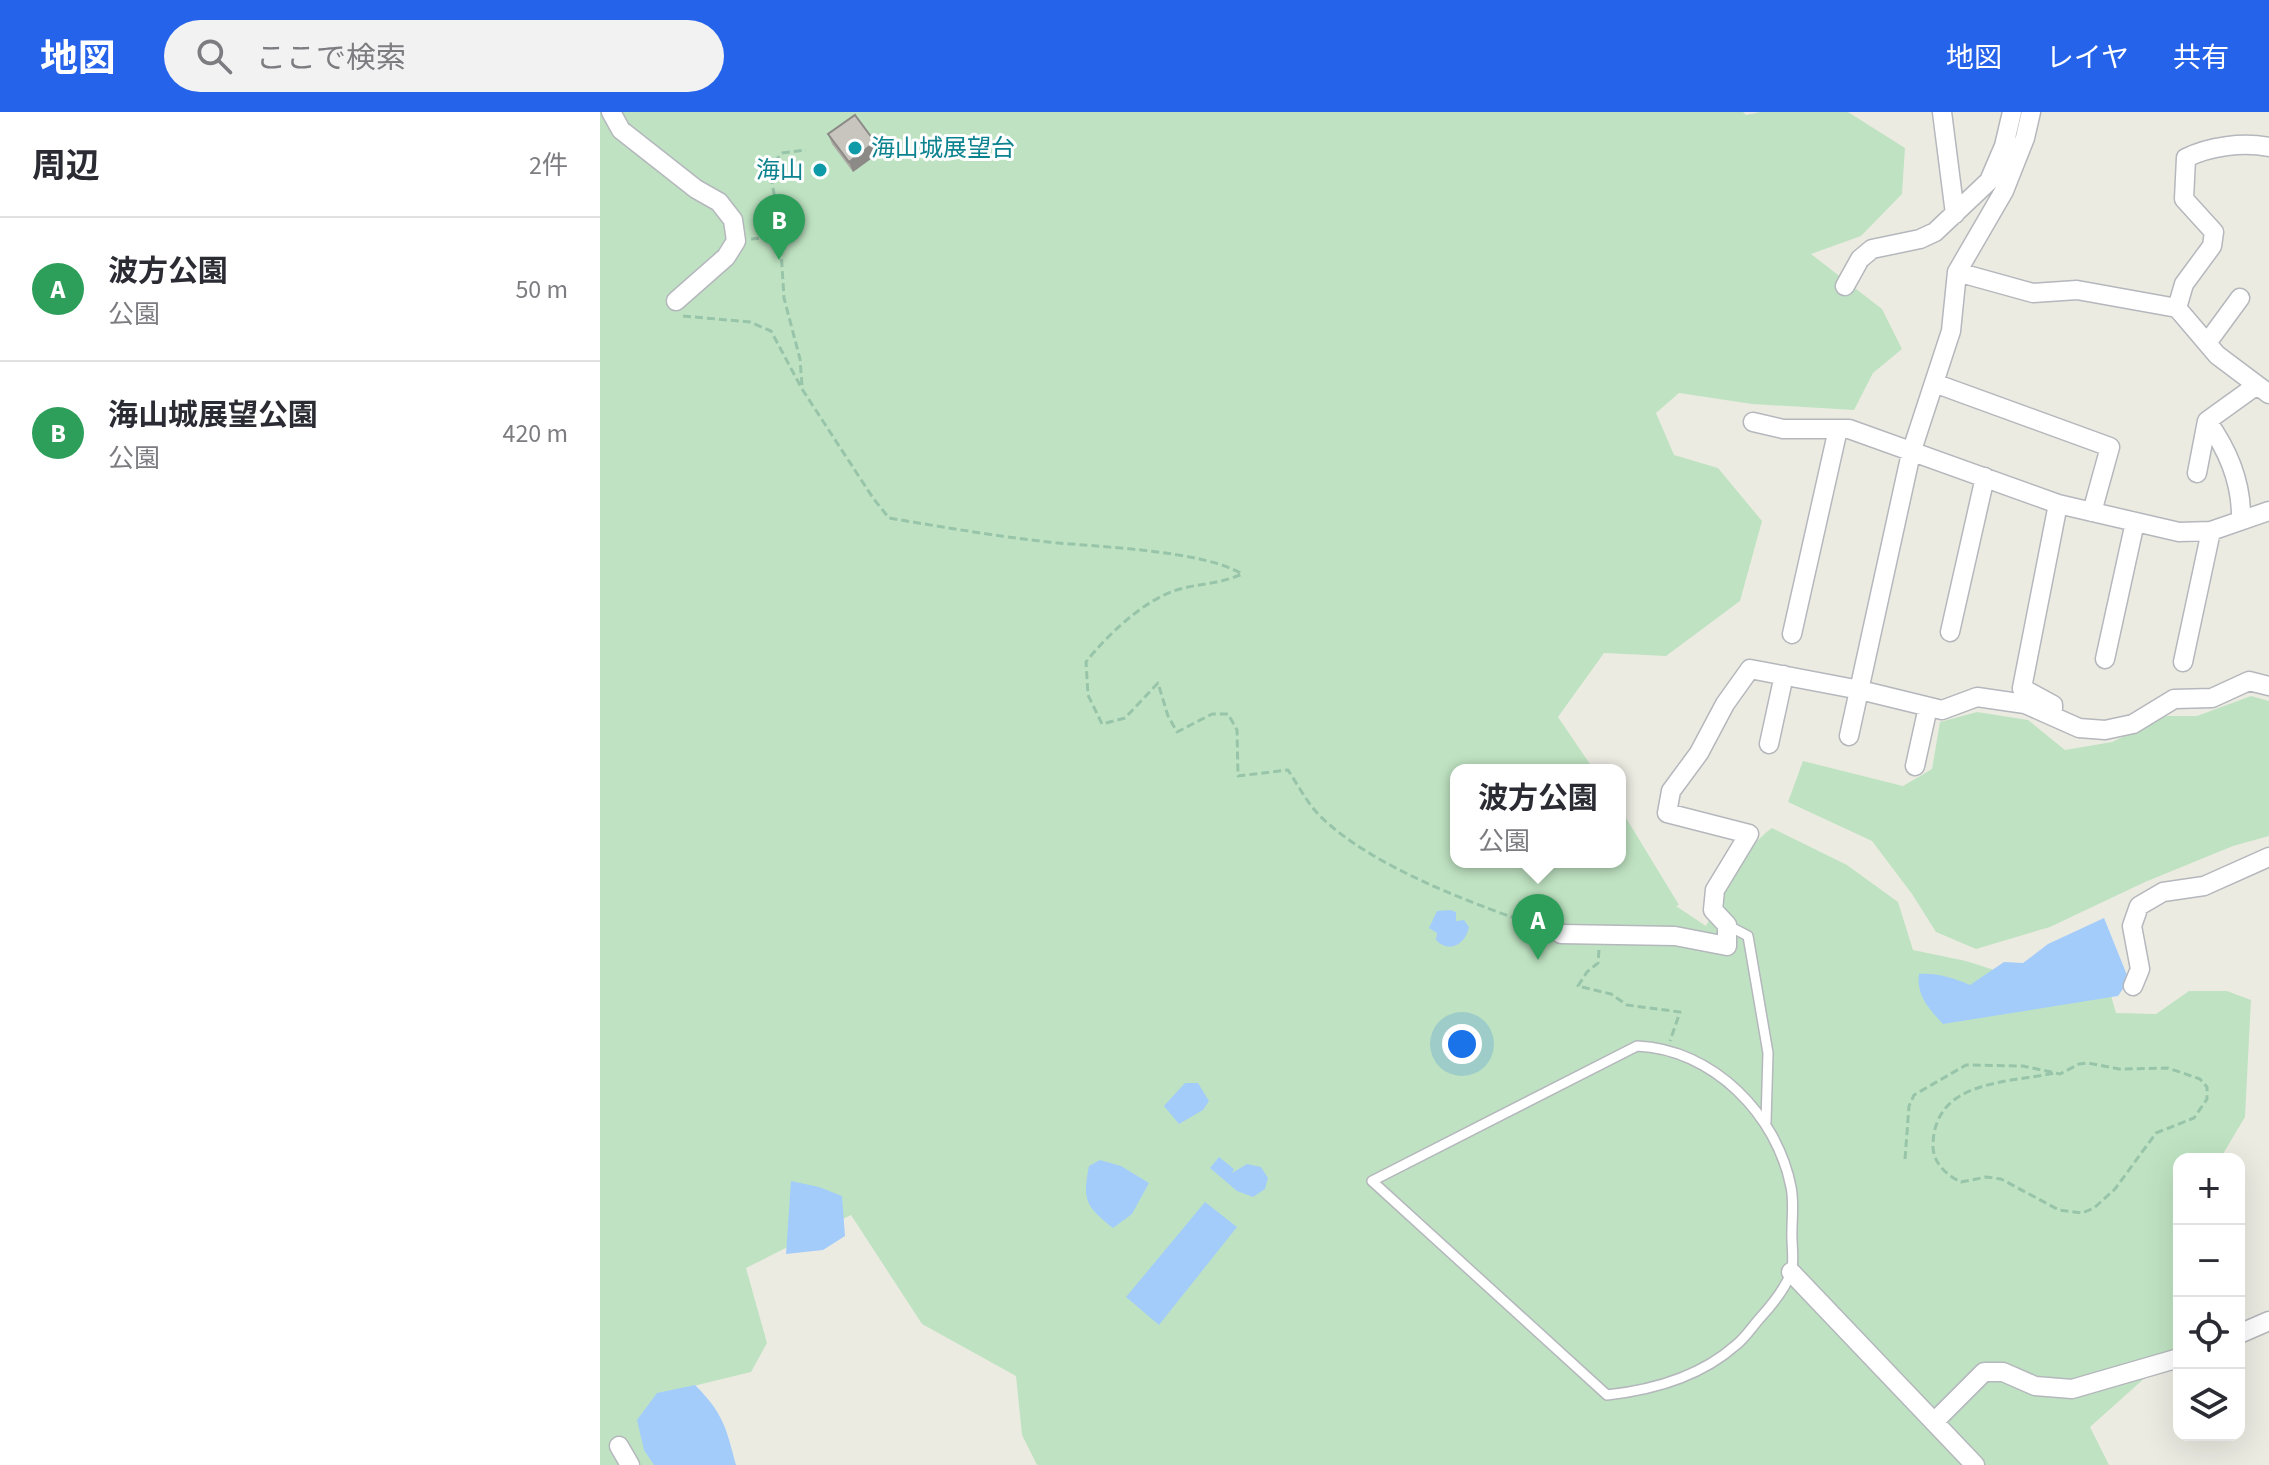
<!DOCTYPE html>
<html lang="ja">
<head>
<meta charset="utf-8">
<style>
  :root { --surface:#fff; --page:#f2f2f3; --text:#2b2b33; --muted:#7c7c81; --line:#e1e1e2; --accent:#2563eb }
  body { margin:0; font-family:"Source Sans 3","Noto Sans JP",sans-serif; background:var(--page); color:var(--text) }
  .controls { position:absolute; right:24px; bottom:24px; display:grid; overflow:hidden; border-radius:16px; box-shadow:0 8px 32px #0002 }
  .controls button { width:72px; height:72px; display:grid; place-items:center; padding:0; border:0; border-bottom:2px solid var(--line); background:var(--surface); color:var(--text); font:40px sans-serif }
  .you { position:absolute; left:862px; top:932px; width:28px; height:28px; margin:-20px; border:6px solid #fff; border-radius:50%; background:#1a73e8; box-shadow:0 0 0 12px #1a73e833 }
  .badge { display:grid; place-items:center; width:52px; height:52px; border-radius:50%; background:var(--accent); color:#fff; font-size:26px; font-weight:700 }
  .pin { position:absolute; translate:-50% -66px; filter:drop-shadow(0 2px 4px #0008) }
  .pin::after { content:''; position:absolute; top:42px; width:28px; height:24px; background:inherit; clip-path:polygon(0 0,100% 0,50% 100%) }
  .popup { position:absolute; left:850px; top:652px; width:176px; height:104px; box-sizing:border-box; display:grid; place-content:center; border-radius:16px; background:var(--surface); filter:drop-shadow(0 2px 6px #0005); font-size:26px; white-space:nowrap; color:var(--muted) }
  .popup b { font-size:30px; color:var(--text) }
  .popup::after { content:''; position:absolute; left:50%; top:100%; margin-left:-16px; border:16px solid transparent; border-top-color:var(--surface) }
  .list { margin:0; padding:0; list-style:none }
  h2 { display:flex; justify-content:space-between; align-items:center; height:104px; margin:0; padding:0 32px; font-size:34px }
  h2 small { font-size:26px; font-weight:400; color:var(--muted) }
  .list li { display:grid; grid-template-columns:52px 1fr auto; gap:24px; align-items:center; box-sizing:border-box; height:144px; padding:0 32px; border-top:2px solid var(--line) }
  .list b { display:block; font-size:30px; white-space:nowrap }
  .list p { margin:0; font-size:26px; white-space:nowrap; color:var(--muted) }
  .list em { font-size:26px; font-style:normal; color:var(--muted) }
  .icon { flex:none; width:44px; height:44px; fill:none; stroke:currentColor; stroke-width:2; stroke-linecap:round; stroke-linejoin:round }
  .map { position:relative; flex:none; width:1669px; height:1353px; overflow:hidden }
  header { display:flex; align-items:center; gap:48px; box-sizing:border-box; height:112px; padding:0 40px; background:var(--accent); color:#fff }
  header strong { font-size:38px }
  nav { display:flex; gap:44px; margin-inline-start:auto; font-size:28px }
  .search { width:560px; height:72px; background:var(--page); display:flex; align-items:center; gap:20px; box-sizing:border-box; padding:0 28px; border-radius:44px; color:var(--muted); font-size:30px }
  main { display:flex }
  aside { flex:1; background:var(--surface) }
  .map>svg:first-child { display:block }
  .green { fill:#bfe3c2 }
  .water { fill:#a3ccfb }
  .lines { fill:none; stroke-linecap:round; stroke-linejoin:round }
  .lane-casing { stroke:#b4b7bc; stroke-width:12 }
  .street-casing { stroke:#b4b7bc; stroke-width:21 }
  .path { stroke:#98c4a9; stroke-width:3; stroke-dasharray:8 4; stroke-linecap:butt }
  .lane { stroke:#fff; stroke-width:9 }
  .street { stroke:#fff; stroke-width:18 }
  .wall { fill:#aca9a4 }
  .shaded-wall { fill:#8c8a86 }
  .building { fill:#c8c5bf; stroke:#8c8a86; stroke-width:2 }
  .culture-dot { fill:#0f9aa8; stroke:#fff; stroke-width:3 }
  .labels { text-anchor:middle; dominant-baseline:central; stroke-width:6; stroke-linejoin:round; paint-order:stroke }
  .culture-label { font-size:24px; fill:#0d838f; stroke:#fff; text-anchor:start }
</style>
</head>
<body>
<header>
<strong>地図</strong>
<div class="search"><svg class="icon" aria-label="search" viewBox="0 0 24 24"><circle cx="10" cy="10" r="6"/><path d="M15 15l6 6"/></svg>ここで検索</div>
<nav><a>地図</a><a>レイヤ</a><a>共有</a></nav>
</header>
<main>
<aside>
<h2>周辺<small>2件</small></h2>
<ul class="list">
<li><span class="badge" style="background:#2e9e5b">A</span><div><b>波方公園</b><p>公園</p></div><em>50 m</em></li>
<li><span class="badge" style="background:#2e9e5b">B</span><div><b>海山城展望公園</b><p>公園</p></div><em>420 m</em></li>
</ul>
</aside>
<div class="map">
<svg width="1669" height="1353" viewBox="0 0 1669 1353">
  <rect width="100%" height="100%" fill="#ecebe2"/>
  <path class="green" d="M 0,0 L 1143,0 L 1146,3 L 1160,0 L 1248,0 L 1305,36 L 1302,82 L 1261,124 L 1211,142 L 1282,197 L 1302,237 L 1273,261 L 1254,298 L 1152,292 L 1079,281 L 1056,301 L 1074,343 L 1118,356 L 1162,409 L 1140,489 L 1066,544 L 1004,541 L 958,605 L 994,658 L 856,658 L 856,750 L 1020,750 L 1020,696 L 1079,793 L 1076,794 L 1106,814 C 1124,781 1141,738 1172,716 L 1247,753 L 1298,790 L 1313,838 L 1366,849 L 1413,864 L 1492,817 L 1516,901 L 1556,902 L 1589,879 L 1627,879 L 1651,888 L 1645,1005 L 1620,1047 L 1579,1047 L 1579,1255 L 1547,1264 L 1490,1315 L 1509,1353 L 437,1353 L 422,1323 L 416,1264 L 322,1212 L 251,1103 L 146,1156 L 167,1231 L 151,1260 L 85,1276 L 79,1353 L 0,1353 Z
    M 1651,584 L 1669,589 L 1669,724 L 1633,734 L 1545,770 L 1450,815 L 1376,837 L 1336,820 L 1312,782 L 1272,729 L 1188,690 L 1203,649 L 1303,674 L 1332,657 L 1340,610 L 1377,600 L 1428,608 L 1465,638 L 1512,630 L 1566,604 L 1597,604 Z"/>
  <path class="water" d="M 850,798 L 856,800 L 856,809 L 864,808 L 869,815 C 866,832 849,842 836,828 L 837,821 L 829,816 L 837,799 Z
    M 1504,806 L 1529,868 L 1518,884 L 1343,912 C 1329,897 1316,883 1319,862 C 1338,861 1353,866 1370,873 L 1404,850 L 1423,851 L 1448,832 Z
    M 585,971 L 598,971 L 609,989 L 603,998 L 579,1012 L 564,994 Z
    M 619,1045 L 634,1057 L 632,1061 L 647,1052 L 661,1055 L 668,1066 L 665,1077 L 653,1085 L 637,1079 L 610,1056 Z
    M 500,1048 L 521,1054 L 549,1071 L 532,1102 L 513,1116 C 486,1094 482,1089 489,1054 Z
    M 191,1069 L 219,1075 L 242,1084 L 245,1124 L 223,1138 L 186,1142 Z
    M 605,1090 L 637,1115 L 559,1213 L 526,1185 Z
    M 95,1273 C 123,1301 126,1315 136,1353 L 54,1353 L 44,1338 L 37,1308 L 57,1281 Z"/>
  <g class="lines">
    <g class="lane-casing">
      <path id="lane" d="M 1127,813 L 1148,824 L 1168,941 L 1166,1010
        M 1037,934 C 1113,937 1177,1003 1191,1075 C 1194,1089 1192,1104 1192,1118 C 1191,1131 1195,1149 1191,1161 C 1185,1176 1171,1194 1160,1206 C 1152,1215 1145,1226 1136,1233 C 1100,1265 1053,1278 1007,1283 L 772,1069 Z"/>
    </g>
    <g class="street-casing">
      <path id="street" d="M 11,0 L 21,18 L 96,77 L 119,90 L 133,108 L 136,129 L 126,145 L 76,189
        M 1342,0 L 1355,102
        M 1357,160 L 1433,181 L 1477,178 L 1577,196 L 1617,243 L 1669,282
        M 1245,174 L 1260,147 L 1272,137 L 1320,127 L 1335,120 L 1389,69 L 1404,34 L 1412,0
        M 1577,196 L 1584,172 L 1612,134 L 1614,120 L 1584,87 L 1586,46 C 1610,34 1643,30 1669,35
        M 1607,231 L 1640,186
        M 1334,271 L 1510,335 L 1492,400
        M 1607,309 C 1628,338 1642,372 1641,408
        M 1153,310 L 1183,317 L 1249,317 L 1458,392 L 1579,420 L 1611,419 L 1669,399
        M 1597,361 L 1607,309 L 1657,273
        M 1350,520 L 1385,365
        M 1192,522 L 1238,317
        M 1505,547 L 1535,410
        M 1583,550 L 1611,419
        M 1453,597 L 1453,593 L 1422,576 L 1458,392
        M 1249,624 L 1311,341 L 1351,219 L 1357,160 L 1404,79 L 1425,26 L 1431,0
        M 1169,632 L 1184,563
        M 1315,654 L 1328,595
        M 961,822 L 1075,824 L 1127,834 L 1127,813 L 1113,798 L 1115,778 L 1149,722 L 1067,701 L 1071,679 L 1099,641 L 1125,592 L 1150,557 L 1260,578 L 1342,598 L 1377,585 L 1425,592 L 1479,616 L 1505,618 L 1533,612 L 1574,587 L 1612,586 L 1649,569 L 1669,574
        M 1533,874 L 1540,857 L 1532,814 L 1539,794 L 1563,780 L 1604,774 L 1669,745
        M 1191,1160 L 1375,1353
        M 1639,1222 L 1669,1209
        M 1334,1310 L 1384,1260 L 1403,1260 L 1435,1274 L 1472,1277 L 1579,1246
        M 19,1334 L 30,1353"/>
    </g>
    <path class="path" d="M 151,127 L 180,124
      M 83,204 L 150,210 L 171,219 L 202,277 L 273,386 L 289,406 C 342,415 395,424 448,430 C 497,435 603,438 642,462 C 620,472 602,471 580,477 C 546,486 507,523 486,550 L 488,583 L 502,612 L 525,606 L 558,571 L 568,604 L 577,620 L 612,602 L 628,602 L 637,618 L 638,664 L 688,658 C 698,673 707,691 720,704 C 773,756 876,793 946,817
      M 202,273 L 200,247 L 184,186 L 179,107 L 169,56 L 182,41 L 206,38
      M 999,838 L 998,851 L 987,860 L 978,874 L 1011,882 L 1027,893 L 1080,900 L 1070,929
      M 1305,1047 L 1309,994 L 1314,983 L 1366,953 L 1423,954 L 1460,962 L 1479,952 L 1488,951 L 1519,957 L 1568,956 L 1600,967 L 1607,975 L 1607,987 L 1594,1006 L 1556,1021 L 1515,1077 L 1494,1096 L 1482,1101 L 1459,1098 L 1401,1067 L 1386,1065 L 1361,1070 C 1346,1063 1332,1050 1333,1032 C 1335,968 1407,971 1455,961"/>
    <use href="#lane" class="lane"/>
    <use href="#street" class="street"/>
  </g>
  <path class="wall" d="M 228,22 L 279,41 L 253,60 L 232,32 Z"/>
  <path class="shaded-wall" d="M 275,30 L 279,41 L 253,60 L 249,50 Z"/>
  <path class="building" d="M 255,3 L 275,30 L 249,50 L 228,22 Z"/>
  <g class="culture-dot">
    <circle cx="255" cy="36" r="8"/>
    <circle cx="220" cy="58" r="8"/>
  </g>
  <g class="labels">
    <g class="culture-label">
      <text x="271" y="36">海山城展望台</text>
      <text x="204" y="58" text-anchor="end">海山</text>
    </g>
  </g>
</svg>
<div class="controls">
<button>+</button>
<button>−</button>
<button><svg class="icon" aria-label="locate" viewBox="0 0 24 24"><circle cx="12" cy="12" r="6"/><path d="M12 2v4M12 18v4M2 12h4M18 12h4"/></svg></button>
<button><svg class="icon" aria-label="layers" viewBox="0 0 24 24"><path d="M12 4l9 5-9 5-9-5zM3 14l9 5 9-5"/></svg></button>
</div>
<div class="you"></div>
<div class="pin badge" style="left:938px;top:848px;background:#2e9e5b">A</div>
<div class="popup"><b>波方公園</b>公園</div>
<div class="pin badge" style="left:179px;top:148px;background:#2e9e5b">B</div>
</div>
</main>
</body>
</html>
